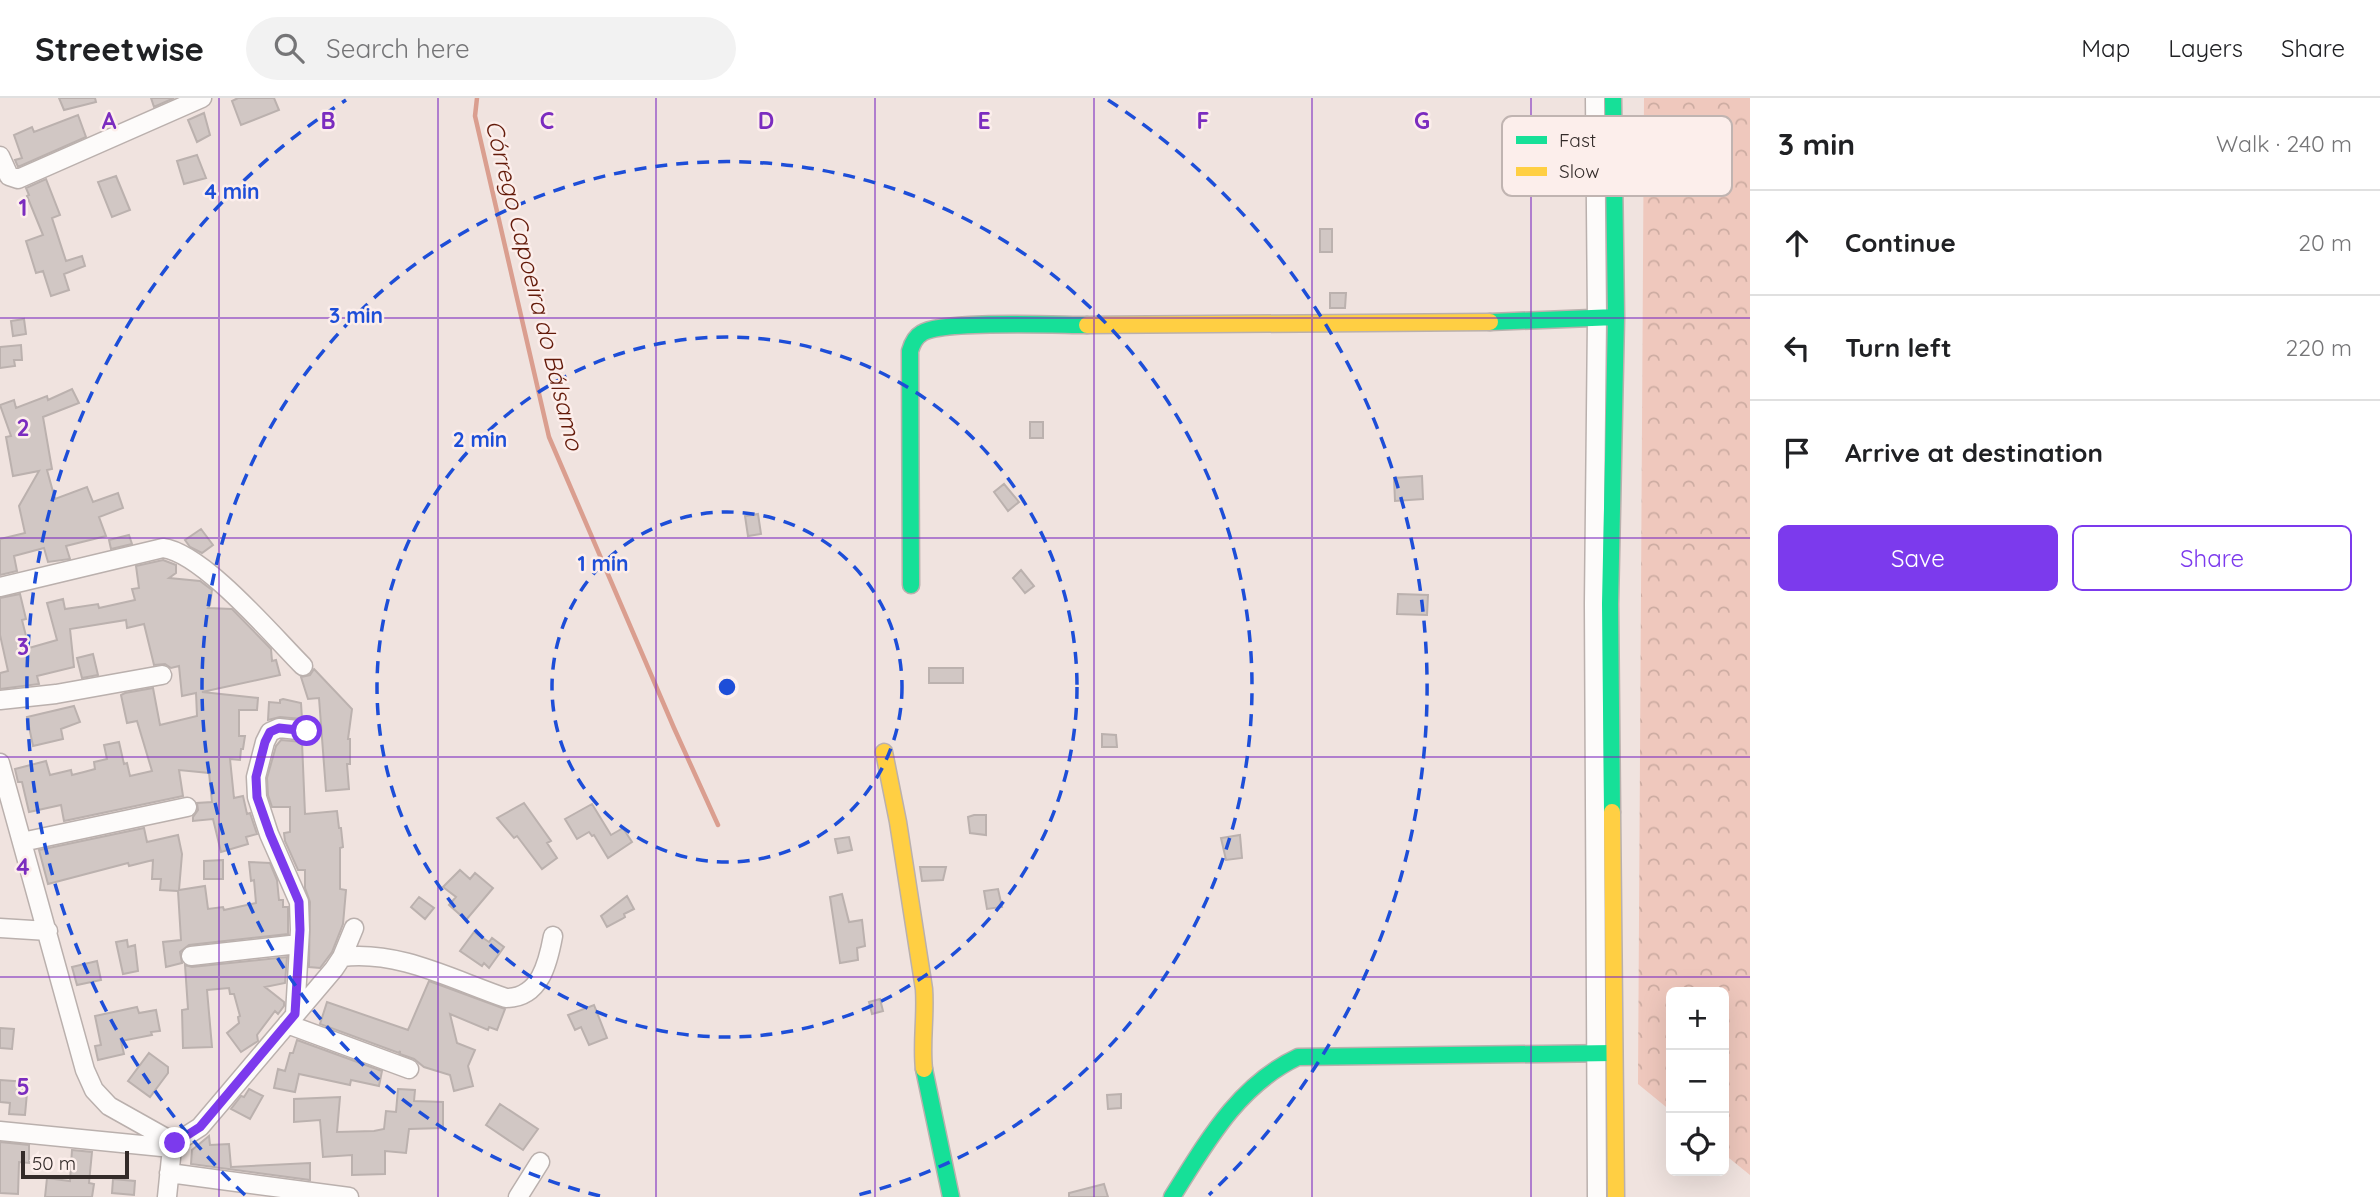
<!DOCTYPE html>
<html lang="en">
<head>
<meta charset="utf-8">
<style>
  :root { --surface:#fff; --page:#f2f2f2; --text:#202124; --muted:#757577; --line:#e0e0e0; --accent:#7c3aed }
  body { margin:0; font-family:Quicksand,sans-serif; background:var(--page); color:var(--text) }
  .controls { position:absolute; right:21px; bottom:21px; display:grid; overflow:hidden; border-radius:10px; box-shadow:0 7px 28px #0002 }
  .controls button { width:63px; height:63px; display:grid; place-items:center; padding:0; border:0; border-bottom:2px solid var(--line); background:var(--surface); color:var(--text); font:35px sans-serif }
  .scale { position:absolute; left:21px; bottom:18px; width:108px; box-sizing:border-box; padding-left:7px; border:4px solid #332b29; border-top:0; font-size:19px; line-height:24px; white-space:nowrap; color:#332b29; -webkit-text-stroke:5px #fceeeb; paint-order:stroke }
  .stop { position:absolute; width:21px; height:21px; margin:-16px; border:5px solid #7c3aed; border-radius:50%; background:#fff }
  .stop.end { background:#7c3aed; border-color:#fff; box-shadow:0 2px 7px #0008 }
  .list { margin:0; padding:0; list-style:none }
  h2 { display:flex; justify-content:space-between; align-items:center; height:91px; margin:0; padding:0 28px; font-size:30px }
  h2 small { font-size:23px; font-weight:400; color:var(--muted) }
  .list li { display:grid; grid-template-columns:46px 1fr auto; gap:21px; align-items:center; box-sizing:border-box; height:105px; padding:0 28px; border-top:2px solid var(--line) }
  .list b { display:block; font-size:26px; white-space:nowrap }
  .list em { font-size:23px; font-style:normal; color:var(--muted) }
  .actions { display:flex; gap:14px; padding:21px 28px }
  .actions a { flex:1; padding:16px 0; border:2px solid var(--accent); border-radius:10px; text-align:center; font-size:24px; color:var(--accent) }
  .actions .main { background:var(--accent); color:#fff }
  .icon { flex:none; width:38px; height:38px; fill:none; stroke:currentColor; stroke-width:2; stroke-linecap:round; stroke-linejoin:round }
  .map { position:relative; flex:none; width:1750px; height:1099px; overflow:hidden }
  header { display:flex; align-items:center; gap:42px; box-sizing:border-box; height:98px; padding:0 35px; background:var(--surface); border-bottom:2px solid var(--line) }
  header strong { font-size:33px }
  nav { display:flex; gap:38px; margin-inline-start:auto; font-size:24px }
  .search { width:490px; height:63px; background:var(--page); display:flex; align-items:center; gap:18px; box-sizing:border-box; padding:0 24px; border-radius:38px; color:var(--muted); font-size:26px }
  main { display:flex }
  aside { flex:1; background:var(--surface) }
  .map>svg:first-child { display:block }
  .forest { fill:url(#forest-crowns) }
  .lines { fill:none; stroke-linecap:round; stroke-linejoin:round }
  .stream { stroke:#da9e8f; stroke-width:4.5 }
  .building { fill:#d1c7c4; stroke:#bbb1ae; stroke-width:2 }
  .street-casing { stroke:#bab0ad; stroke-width:21 }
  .fast-casing { stroke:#bab0ad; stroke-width:19 }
  .slow-casing { stroke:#bab0ad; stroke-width:19 }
  .street { stroke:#fdfbfa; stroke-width:18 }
  .fast { stroke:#16e098; stroke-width:16 }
  .slow { stroke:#ffcf43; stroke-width:16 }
  .route { stroke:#7c3aed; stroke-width:9 }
  .grid { fill:none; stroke:#7b2cbf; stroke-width:2; stroke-opacity:0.55 }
  .ring { fill:none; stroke:#1d4ed8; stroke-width:3.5; stroke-dasharray:12 9 }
  .labels { text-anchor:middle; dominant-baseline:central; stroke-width:5; stroke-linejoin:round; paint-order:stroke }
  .water-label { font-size:24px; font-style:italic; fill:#631a09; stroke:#fceeeb }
  .key { fill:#fceeeb; stroke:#c0b4b1; stroke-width:2 }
  .key-label { font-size:19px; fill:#332b29 }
  .grid-label { font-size:23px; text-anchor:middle; font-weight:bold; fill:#7b2cbf; stroke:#fceeeb; stroke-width:5; stroke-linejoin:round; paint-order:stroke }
  .centre { fill:#1d4ed8; stroke:#fceeeb; stroke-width:3.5 }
  .ring-label { font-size:21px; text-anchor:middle; font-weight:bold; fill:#1d4ed8; stroke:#fceeeb; stroke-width:5; stroke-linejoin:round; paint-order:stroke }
</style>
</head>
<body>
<header>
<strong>Streetwise</strong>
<div class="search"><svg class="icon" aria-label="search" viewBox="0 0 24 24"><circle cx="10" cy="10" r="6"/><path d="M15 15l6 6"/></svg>Search here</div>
<nav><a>Map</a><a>Layers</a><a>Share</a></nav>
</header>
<main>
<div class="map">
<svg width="1750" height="1099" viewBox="0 0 1750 1099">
  <defs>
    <pattern id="forest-crowns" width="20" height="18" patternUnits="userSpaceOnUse" patternTransform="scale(1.75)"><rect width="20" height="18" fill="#efc8bd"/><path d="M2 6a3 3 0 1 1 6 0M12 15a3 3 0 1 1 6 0" fill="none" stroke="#cdaca2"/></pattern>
  </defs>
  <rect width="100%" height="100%" fill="#f0e3df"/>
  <path class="forest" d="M 1644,0 L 1750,0 L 1750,1077 L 1724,1056 L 1724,894 L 1671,894 L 1671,1013 L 1638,986 Z"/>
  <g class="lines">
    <path class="stream" d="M 477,0 L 475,18 L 549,339 L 674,630 L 718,727"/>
  </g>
  <path class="building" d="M 59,0 L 95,0 L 96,4 L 64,12 Z
    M 151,0 L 174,0 L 154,9 Z
    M 238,0 L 274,0 L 279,12 L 241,27 L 232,3 Z
    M 204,15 L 210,37 L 197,44 L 188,22 Z
    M 78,17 L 86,39 L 18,69 L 15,62 L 22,60 L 14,37 L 32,29 L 34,34 Z
    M 197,57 L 206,80 L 184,86 L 177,63 Z
    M 116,78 L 130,112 L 112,119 L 98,84 Z
    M 46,81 L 60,117 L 52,120 L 66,163 L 82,158 L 85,168 L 64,176 L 69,192 L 51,198 L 43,173 L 36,175 L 26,143 L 43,137 L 27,98 L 29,97 L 26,90 Z
    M 1320,131 L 1332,131 L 1332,154 L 1320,154 Z
    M 1330,195 L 1346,195 L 1345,210 L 1330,210 Z
    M 24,221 L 26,236 L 13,238 L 11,223 Z
    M 21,247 L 22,262 L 14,262 L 15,268 L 0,270 L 0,249 Z
    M 72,291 L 79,305 L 43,319 L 52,371 L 47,372 L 55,401 L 87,389 L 93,404 L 118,395 L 123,410 L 99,419 L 106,438 L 66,448 L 70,461 L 48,464 L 44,450 L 14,458 L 17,473 L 0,477 L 0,441 L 25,435 L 19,408 L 39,373 L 13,378 L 6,339 L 11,338 L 0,307 L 14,302 L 16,310 L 47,298 L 48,302 Z
    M 1030,324 L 1043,324 L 1043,340 L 1030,340 Z
    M 1422,378 L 1423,401 L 1395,403 L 1394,380 Z
    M 1004,386 L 1019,404 L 1008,413 L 994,394 Z
    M 758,416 L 761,436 L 748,438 L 745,418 Z
    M 201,431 L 213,447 L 202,455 L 190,449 L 185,442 Z
    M 129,437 L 132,446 L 111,451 L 109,442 Z
    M 163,462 L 176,467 L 176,475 L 169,480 L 200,483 L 212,492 L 210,507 L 208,510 L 232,511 L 271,551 L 272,563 L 276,562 L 280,577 L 202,594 L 258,600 L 257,612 L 239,612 L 239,638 L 245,638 L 243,651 L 241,651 L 240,662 L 230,661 L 234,700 L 243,698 L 247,716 L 250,715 L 257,736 L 246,739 L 248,746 L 221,754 L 213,721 L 193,723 L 193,719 L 198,712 L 197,705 L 212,704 L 209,675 L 179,672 L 183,698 L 64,723 L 61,707 L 29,714 L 22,684 L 18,684 L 15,671 L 46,663 L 50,677 L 71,672 L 72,677 L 84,674 L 95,671 L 94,664 L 107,661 L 104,647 L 119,644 L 124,666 L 127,665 L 130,678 L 152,673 L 137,623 L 127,625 L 121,597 L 125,595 L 153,590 L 160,627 L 197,618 L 196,595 L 182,598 L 179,568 L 171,570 L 165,566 L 154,567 L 144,526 L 127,530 L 126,522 L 70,531 L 74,569 L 37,578 L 39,586 L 0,591 L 0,575 L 8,573 L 0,537 L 0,500 L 20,496 L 26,521 L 22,522 L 29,550 L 57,542 L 47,505 L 63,501 L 65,511 L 98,506 L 99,510 L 135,502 L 132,491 L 139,490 L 136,468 Z
    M 1021,472 L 1034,488 L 1025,495 L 1013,480 Z
    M 1398,496 L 1428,497 L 1427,517 L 1397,516 Z
    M 93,556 L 98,577 L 82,580 L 77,560 Z
    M 929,570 L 963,570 L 963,585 L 929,585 Z
    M 314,571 L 352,611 L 348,641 L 350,641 L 350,666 L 347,666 L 349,691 L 326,693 L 319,600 L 308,601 L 301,579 L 310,577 Z
    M 283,601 L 301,605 L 302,621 L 280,619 L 268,622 L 269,604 L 280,605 L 280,602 Z
    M 74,608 L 80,624 L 61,631 L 63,641 L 33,648 L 27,619 Z
    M 1102,636 L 1116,637 L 1117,649 L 1102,649 Z
    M 281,642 L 302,644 L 305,716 L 337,713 L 339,730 L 341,730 L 343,749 L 340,750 L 340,791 L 346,792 L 343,826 L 332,854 L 320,870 L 309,869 L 310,804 L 305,790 L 305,772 L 298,772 L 285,743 L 284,735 L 290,734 L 290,709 L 272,709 L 268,697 L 267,680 L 276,648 Z
    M 524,705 L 551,743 L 547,745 L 557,760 L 542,771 L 517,738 L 514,740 L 497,720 Z
    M 592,706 L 611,737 L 623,730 L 632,744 L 608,760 L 594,737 L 592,738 L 589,734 L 577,741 L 565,721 Z
    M 974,717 L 986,717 L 986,737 L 970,735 L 968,719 Z
    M 144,730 L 147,744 L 178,737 L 182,756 L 179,792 L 205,788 L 208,811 L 223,809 L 224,812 L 256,805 L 254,782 L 251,783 L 249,764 L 270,765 L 277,782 L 279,802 L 283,802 L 283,809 L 288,809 L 288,836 L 189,847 L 180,854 L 182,865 L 166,869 L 163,844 L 181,842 L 178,793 L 160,792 L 161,781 L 152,781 L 153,762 L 129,768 L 128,765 L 48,786 L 39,752 Z
    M 1240,737 L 1242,760 L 1226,762 L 1221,740 Z
    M 849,739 L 852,752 L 838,755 L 835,741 Z
    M 223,762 L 223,781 L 204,781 L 204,763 Z
    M 920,769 L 946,769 L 943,782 L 922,783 Z
    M 460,772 L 470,781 L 475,775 L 493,790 L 466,822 L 449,807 L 456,799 L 443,789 Z
    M 998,791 L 1002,809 L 987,811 L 984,793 Z
    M 842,796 L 849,824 L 862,822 L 865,848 L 857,850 L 858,862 L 840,865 L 830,799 Z
    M 627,798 L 634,811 L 624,816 L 625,819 L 622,821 L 607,829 L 601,818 Z
    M 419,799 L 434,810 L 425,821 L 411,809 Z
    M 474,834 L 489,844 L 492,840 L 504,849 L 489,870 L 484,865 L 482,868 L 460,853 Z
    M 127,842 L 128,849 L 135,847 L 138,873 L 123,876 L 116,844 Z
    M 287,859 L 285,885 L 265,889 L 284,904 L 284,908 L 278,916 L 275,913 L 257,937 L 258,943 L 241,954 L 227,935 L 239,925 L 238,919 L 240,918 L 234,896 L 230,896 L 229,890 L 207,892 L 212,949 L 183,950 L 182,912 L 188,911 L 185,867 L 192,869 Z
    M 97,863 L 101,882 L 77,887 L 72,869 Z
    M 429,883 L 505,911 L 497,932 L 489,929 L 488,932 L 450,916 L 457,945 L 475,952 L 468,968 L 473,988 L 454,993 L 450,977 L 424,969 L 414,961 L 400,956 L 400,953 L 399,955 L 320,926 L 327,904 L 408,932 Z
    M 880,901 L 883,913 L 872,916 L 869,904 Z
    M 594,907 L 607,940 L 589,947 L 581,929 L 575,932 L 568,917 Z
    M 137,909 L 139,915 L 156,912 L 160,933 L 151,934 L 152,937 L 121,943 L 124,956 L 98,962 L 95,948 L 101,947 L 95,918 Z
    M 0,930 L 14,931 L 12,951 L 0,950 Z
    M 297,942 L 382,973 L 379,988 L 351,982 L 350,987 L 299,976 L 295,994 L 274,990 L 278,971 L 285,973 L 290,955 L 293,955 Z
    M 149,955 L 168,969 L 168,975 L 150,999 L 128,983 Z
    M 0,982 L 28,984 L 25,1017 L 9,1016 L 10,1005 L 0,1004 Z
    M 249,991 L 263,998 L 250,1021 L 231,1011 L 241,998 L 244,999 Z
    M 398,991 L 415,992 L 414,1003 L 443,1004 L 443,1030 L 409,1031 L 406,1055 L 385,1053 L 385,1076 L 352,1077 L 352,1057 L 323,1059 L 320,1022 L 294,1024 L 294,1001 L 340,999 L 337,1034 L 374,1033 L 384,1031 L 386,1013 L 396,1014 Z
    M 1121,996 L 1121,1010 L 1108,1011 L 1107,997 Z
    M 500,1006 L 538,1031 L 523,1052 L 486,1027 Z
    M 209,1038 L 210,1047 L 229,1046 L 231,1069 L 310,1065 L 310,1082 L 191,1066 L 192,1052 Z
    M 0,1044 L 29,1047 L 29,1065 L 19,1064 L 18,1096 L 0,1095 Z
    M 72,1052 L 92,1054 L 89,1085 L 94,1086 L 92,1099 L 45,1099 L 47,1080 L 70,1083 Z
    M 113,1081 L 135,1083 L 134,1097 L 112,1095 Z
    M 1104,1086 L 1108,1099 L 1069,1099 L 1069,1095 Z"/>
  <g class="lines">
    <g class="street-casing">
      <path id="street" d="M 1595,0 L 1597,220 L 1594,506 L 1597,1099
        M 0,58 L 9,78 L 18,81 L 202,0
        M 0,489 L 163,450 C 203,455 273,538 303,568
        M 0,602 L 56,596 L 162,577
        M 0,665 L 85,972 L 94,992 L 109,1008 L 175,1045
        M 22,744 L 187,709
        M 0,830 L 48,833
        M 191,858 L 299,846
        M 342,859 C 399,852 453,882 506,900 C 540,900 548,865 553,838
        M 295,916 L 300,832 L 299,804 L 269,736 L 257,699 L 256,679 L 265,644 L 270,634 L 279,630 L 307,633
        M 287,926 L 409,971
        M 0,1033 L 172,1050
        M 169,1075 L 349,1099
        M 167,1099 L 172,1050 L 175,1045 L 200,1029 L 334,871 L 342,859 L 354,830
        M 518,1099 L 540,1064"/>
    </g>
    <g class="fast-casing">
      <path id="fast" d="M 1490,224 L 1616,219
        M 911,487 L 910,253 C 912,246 915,239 922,235 C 941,222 1057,227 1087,227
        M 1612,714 L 1610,506 L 1616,219 L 1613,0
        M 924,971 L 951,1099
        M 1172,1099 C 1206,1045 1238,987 1298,959 L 1614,955"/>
    </g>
    <g class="slow-casing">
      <path id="slow" d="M 1087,227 L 1490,224
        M 884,654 L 898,724 L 924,891 C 926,918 921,945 924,971
        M 1612,714 L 1616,1099"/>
    </g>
    <use href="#street" class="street"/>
    <use href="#fast" class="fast"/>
    <use href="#slow" class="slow"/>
  </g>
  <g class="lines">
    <path class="route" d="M 175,1045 L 200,1029 L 295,916 L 300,832 L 299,804 L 270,736 L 257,699 L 256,679 L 265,644 L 270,634 L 279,630 L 307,633"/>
  </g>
  <path class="grid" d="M 219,0 L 219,1099M 438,0 L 438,1099M 656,0 L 656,1099M 875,0 L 875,1099M 1094,0 L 1094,1099M 1312,0 L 1312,1099M 1531,0 L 1531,1099M 0,220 L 1750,220M 0,440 L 1750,440M 0,659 L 1750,659M 0,879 L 1750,879"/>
  <g class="ring">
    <circle cx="727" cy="589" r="175"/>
    <circle cx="727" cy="589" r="350"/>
    <path d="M600 1098A525 525 0 1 1 854 1098"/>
    <path d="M245 1097A700 700 0 0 1 346 2M1108 2A700 700 0 0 1 1209 1097"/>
  </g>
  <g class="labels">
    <g class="water-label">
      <text transform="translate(535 187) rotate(76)">Córrego Capoeira do Bálsamo</text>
    </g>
  </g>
  <rect x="1502" y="18" width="230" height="80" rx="10" class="key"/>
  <rect x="1516" y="38" width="31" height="8" fill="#16e098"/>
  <rect x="1516" y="69" width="31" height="9" fill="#ffcf43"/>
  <g class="key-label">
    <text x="1559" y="49">Fast</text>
    <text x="1559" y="80">Slow</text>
  </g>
  <g class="grid-label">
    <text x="109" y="31">A</text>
    <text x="328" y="31">B</text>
    <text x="547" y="31">C</text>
    <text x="766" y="31">D</text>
    <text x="984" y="31">E</text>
    <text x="1203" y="31">F</text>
    <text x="1422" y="31">G</text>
    <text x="23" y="118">1</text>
    <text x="23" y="338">2</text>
    <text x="23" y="557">3</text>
    <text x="23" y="777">4</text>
    <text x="23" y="997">5</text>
  </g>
  <circle cx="727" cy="589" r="10" class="centre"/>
  <g class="ring-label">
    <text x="232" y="101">4 min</text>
    <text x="356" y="225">3 min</text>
    <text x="480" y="349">2 min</text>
    <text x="603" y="473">1 min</text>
  </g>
</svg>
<div class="controls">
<button>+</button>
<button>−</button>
<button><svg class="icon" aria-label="locate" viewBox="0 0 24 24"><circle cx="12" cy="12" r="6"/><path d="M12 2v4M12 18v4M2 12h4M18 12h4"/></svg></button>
</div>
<div class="scale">50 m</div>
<div class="stop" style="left:307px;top:633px"></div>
<div class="stop end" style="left:175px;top:1045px"></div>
</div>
<aside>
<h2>3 min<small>Walk · 240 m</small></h2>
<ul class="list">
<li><svg class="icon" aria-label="ahead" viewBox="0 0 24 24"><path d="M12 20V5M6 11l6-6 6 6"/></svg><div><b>Continue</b></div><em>20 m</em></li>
<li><svg class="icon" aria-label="left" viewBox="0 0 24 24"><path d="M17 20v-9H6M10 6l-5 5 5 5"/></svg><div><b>Turn left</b></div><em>220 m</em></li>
<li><svg class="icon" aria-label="arrive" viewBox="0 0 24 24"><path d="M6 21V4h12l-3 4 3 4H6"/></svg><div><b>Arrive at destination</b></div></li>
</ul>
<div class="actions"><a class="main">Save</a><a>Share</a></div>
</aside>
</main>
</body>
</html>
